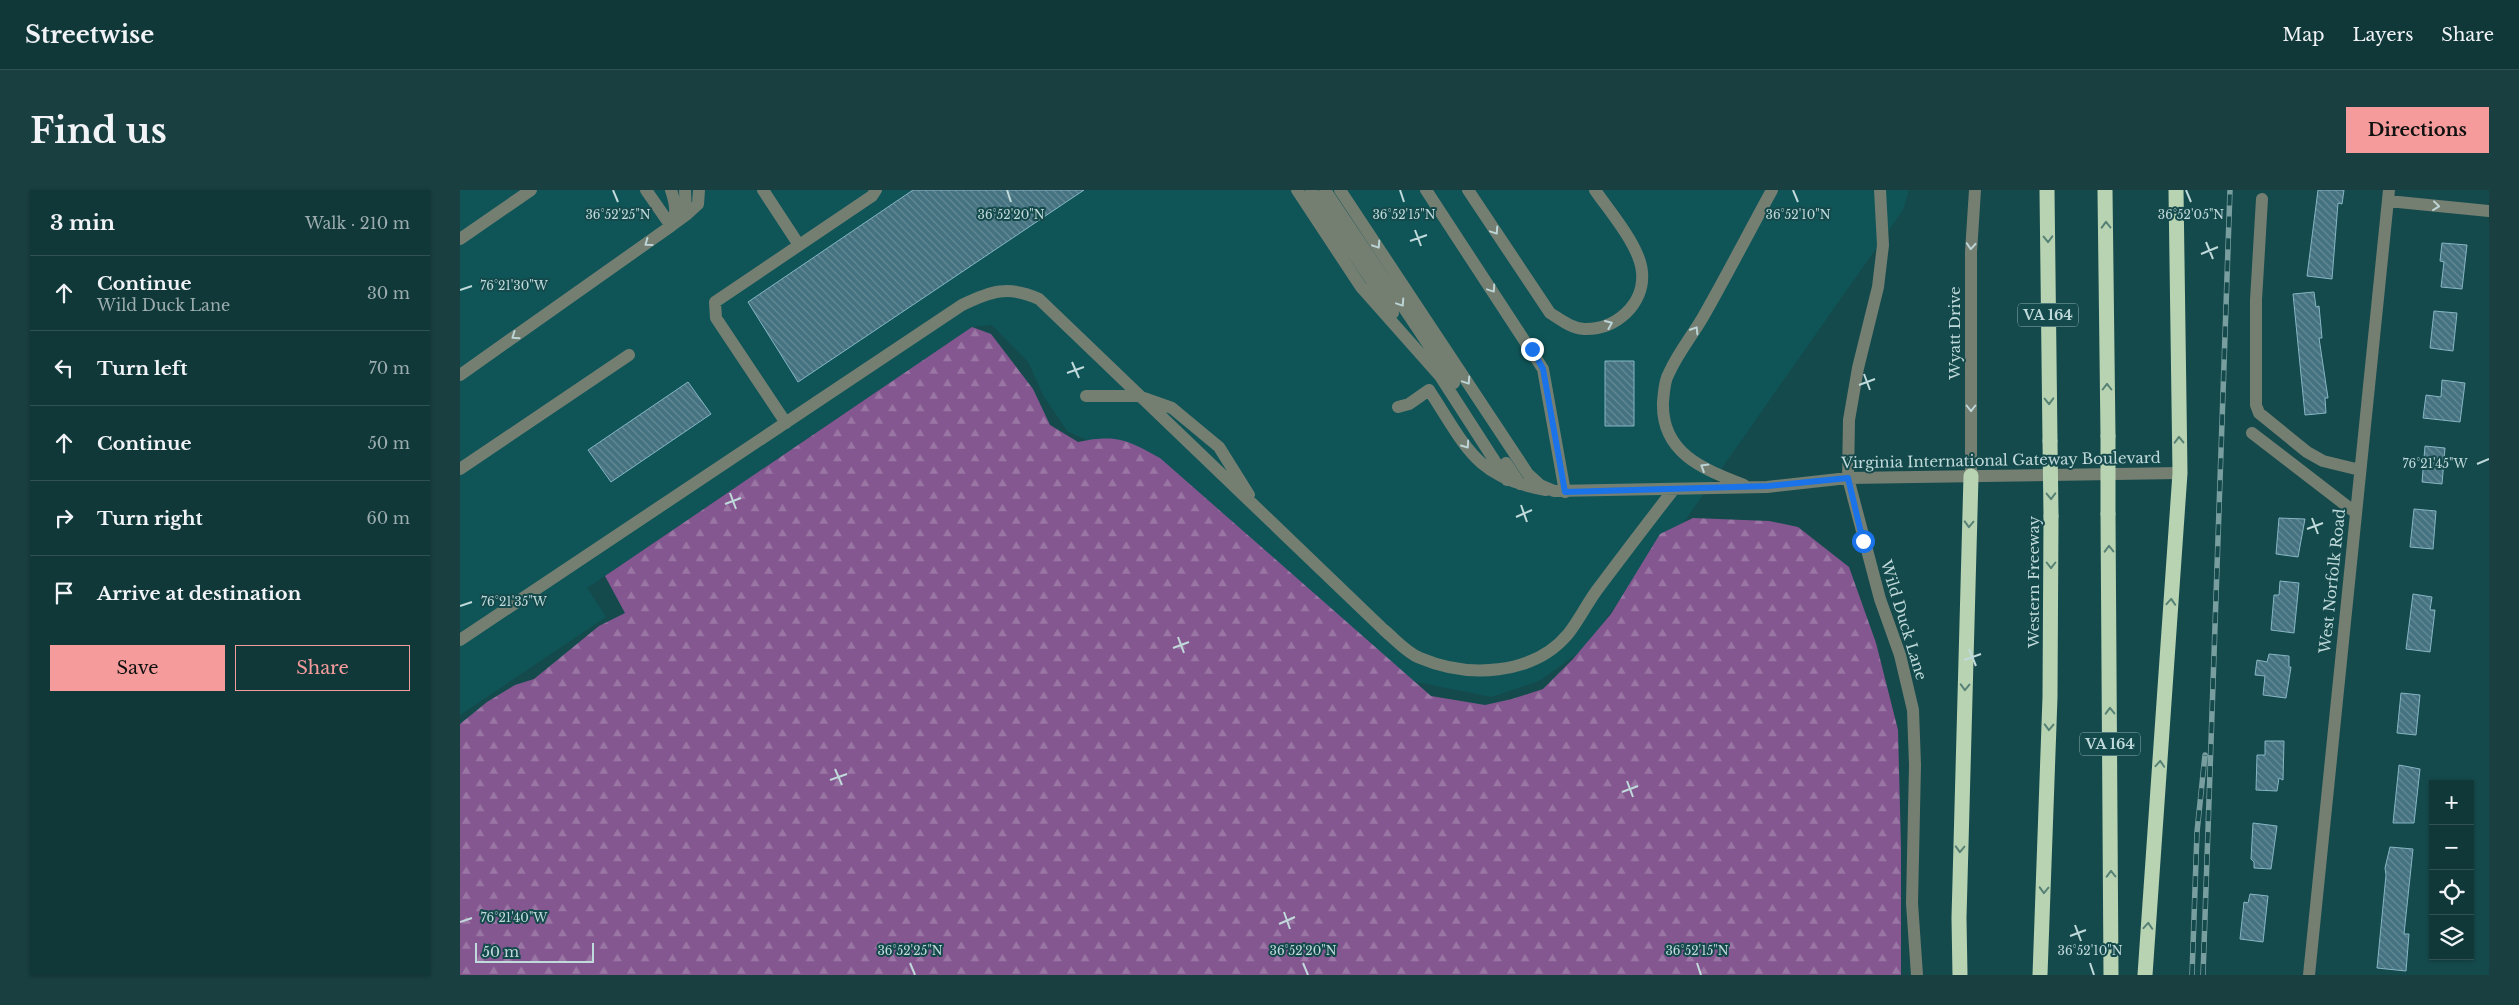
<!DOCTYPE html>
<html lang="en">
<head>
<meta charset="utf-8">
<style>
  :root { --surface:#103839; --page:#193f41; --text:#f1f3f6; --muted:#9cacae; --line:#305253; --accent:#f59b9b }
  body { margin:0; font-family:"Libre Baskerville",serif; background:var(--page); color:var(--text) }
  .controls { position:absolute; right:15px; bottom:15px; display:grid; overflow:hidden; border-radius:0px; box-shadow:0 1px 4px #0004 }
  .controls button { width:45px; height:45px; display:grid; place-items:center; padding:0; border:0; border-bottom:1px solid var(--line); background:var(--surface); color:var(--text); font:25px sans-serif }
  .scale { position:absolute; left:15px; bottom:12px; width:119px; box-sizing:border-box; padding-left:5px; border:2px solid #c0d9da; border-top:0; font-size:14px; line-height:18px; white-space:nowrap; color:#c0d9da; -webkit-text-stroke:4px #154a4c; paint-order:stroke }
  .stop { position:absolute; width:15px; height:15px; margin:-11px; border:4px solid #1a73e8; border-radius:50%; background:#fff }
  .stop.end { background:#1a73e8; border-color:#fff; box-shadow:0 1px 5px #0008 }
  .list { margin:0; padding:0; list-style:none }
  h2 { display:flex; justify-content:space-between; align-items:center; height:65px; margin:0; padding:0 20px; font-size:21px }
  h2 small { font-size:16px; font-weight:400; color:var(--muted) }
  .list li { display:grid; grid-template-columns:32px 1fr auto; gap:15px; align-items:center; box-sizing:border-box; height:75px; padding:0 20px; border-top:1px solid var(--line) }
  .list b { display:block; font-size:19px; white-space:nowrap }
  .list p { margin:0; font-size:16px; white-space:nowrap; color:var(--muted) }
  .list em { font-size:16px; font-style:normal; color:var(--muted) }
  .actions { display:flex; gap:10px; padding:15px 20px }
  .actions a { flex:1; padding:11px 0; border:1px solid var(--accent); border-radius:0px; text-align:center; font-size:18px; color:var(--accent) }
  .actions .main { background:var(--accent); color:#111 }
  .icon { flex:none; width:28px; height:28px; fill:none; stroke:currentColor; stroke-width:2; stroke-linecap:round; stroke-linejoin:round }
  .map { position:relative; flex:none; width:2029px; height:785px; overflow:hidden; border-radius:0px }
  header { display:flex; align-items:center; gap:30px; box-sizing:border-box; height:70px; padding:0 25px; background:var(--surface); border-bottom:1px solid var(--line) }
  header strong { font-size:24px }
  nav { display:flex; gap:28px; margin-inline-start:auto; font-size:18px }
  .intro { display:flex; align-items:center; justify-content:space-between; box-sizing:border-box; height:120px; padding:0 30px }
  h1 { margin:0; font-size:35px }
  .button { padding:12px 22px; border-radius:0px; background:var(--accent); color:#111; font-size:18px; font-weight:700 }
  main { display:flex; gap:30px; padding:0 30px }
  aside { flex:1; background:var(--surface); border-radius:0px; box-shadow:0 1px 4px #0004 }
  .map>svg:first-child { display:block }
  .built { fill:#0f5558 }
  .forest { fill:url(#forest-firs) }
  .building { fill:url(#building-back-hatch); stroke:#86b5c4 }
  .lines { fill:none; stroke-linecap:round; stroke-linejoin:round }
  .minor { stroke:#747f72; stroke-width:12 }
  .highway { stroke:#b8d3b2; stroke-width:15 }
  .rail-casing { stroke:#799e9f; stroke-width:5.5 }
  .rail { stroke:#154a4c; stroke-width:4; stroke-dasharray:11; stroke-linecap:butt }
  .highway-bridge { stroke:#b8d3b2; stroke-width:15 }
  .oneway { stroke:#bcd4d5 }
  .oneway2 { stroke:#568175 }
  .route { stroke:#1a73e8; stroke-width:6 }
  .ticks { fill:none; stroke:#c0d9da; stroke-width:2 }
  .labels { text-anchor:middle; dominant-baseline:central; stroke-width:4; stroke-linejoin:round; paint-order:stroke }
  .shield { fill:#154a4c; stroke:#8daeaf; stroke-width:1 }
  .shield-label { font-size:14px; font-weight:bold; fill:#c0d9da }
  .street-label { font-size:15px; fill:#c0d9da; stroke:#154a4c }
  .ticks-label { font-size:12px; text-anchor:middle; fill:#c0d9da; stroke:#154a4c; stroke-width:4; stroke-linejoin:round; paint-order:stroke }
</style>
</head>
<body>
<header>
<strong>Streetwise</strong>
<nav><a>Map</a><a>Layers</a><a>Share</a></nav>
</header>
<div class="intro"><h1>Find us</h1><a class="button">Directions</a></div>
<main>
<aside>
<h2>3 min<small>Walk · 210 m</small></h2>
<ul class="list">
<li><svg class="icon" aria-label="ahead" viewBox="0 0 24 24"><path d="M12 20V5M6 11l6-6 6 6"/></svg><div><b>Continue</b><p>Wild Duck Lane</p></div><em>30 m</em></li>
<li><svg class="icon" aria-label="left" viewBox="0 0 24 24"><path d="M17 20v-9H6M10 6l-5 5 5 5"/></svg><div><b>Turn left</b></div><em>70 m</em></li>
<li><svg class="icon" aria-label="ahead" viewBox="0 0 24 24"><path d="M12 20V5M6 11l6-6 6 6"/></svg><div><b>Continue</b></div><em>50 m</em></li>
<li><svg class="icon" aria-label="right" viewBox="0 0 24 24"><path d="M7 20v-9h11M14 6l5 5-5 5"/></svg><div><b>Turn right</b></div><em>60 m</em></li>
<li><svg class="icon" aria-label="arrive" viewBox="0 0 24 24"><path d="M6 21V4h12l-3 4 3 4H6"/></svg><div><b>Arrive at destination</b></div></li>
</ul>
<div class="actions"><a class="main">Save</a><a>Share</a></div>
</aside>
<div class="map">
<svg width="2029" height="785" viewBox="0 0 2029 785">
  <defs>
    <pattern id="forest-firs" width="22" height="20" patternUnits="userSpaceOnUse" patternTransform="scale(1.25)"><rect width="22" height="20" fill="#855790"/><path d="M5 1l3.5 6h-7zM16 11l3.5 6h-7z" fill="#9a76a4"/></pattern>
    <pattern id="building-back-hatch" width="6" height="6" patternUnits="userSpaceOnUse" patternTransform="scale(1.25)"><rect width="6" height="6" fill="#457280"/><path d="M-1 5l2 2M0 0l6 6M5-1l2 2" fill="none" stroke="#668c97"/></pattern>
  </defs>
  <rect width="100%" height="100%" fill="#154a4c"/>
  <path class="built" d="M 0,0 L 1449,0 L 1443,20 L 1224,332 L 1200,355 L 1124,459 L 1079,491 L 1032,507 L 947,490 L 647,258 L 608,242 L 584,207 L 568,172 L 532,135 L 512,137 L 127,398 L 146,427 L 0,525 Z"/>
  <path class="forest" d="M 512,137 L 531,144 L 573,199 L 590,235 L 618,252 C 657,244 667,250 700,268 L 971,506 L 1025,515 L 1052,509 L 1083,499 L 1113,469 L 1151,424 L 1200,344 L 1233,328 L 1309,331 L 1338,337 L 1389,377 L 1416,453 L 1438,540 L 1441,658 L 1441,785 L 0,785 L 0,534 L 27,512 L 55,495 L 74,489 L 139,436 L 165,423 L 145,386 Z"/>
  <path class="building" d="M 453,0 L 624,0 L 338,192 L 288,112 Z
    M 1858,0 L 1884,0 L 1882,14 L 1878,13 L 1872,89 L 1847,86 Z
    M 1982,53 L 2007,55 L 2002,99 L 1981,97 L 1984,72 L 1980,71 Z
    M 1854,102 L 1856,117 L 1859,116 L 1862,148 L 1859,148 L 1868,208 L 1865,208 L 1866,223 L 1845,225 L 1833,104 Z
    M 1974,121 L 1997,123 L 1993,161 L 1970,158 Z
    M 1145,171 L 1174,171 L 1174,236 L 1145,236 Z
    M 1982,190 L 2005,193 L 2000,232 L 1963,228 L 1966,205 L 1981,207 Z
    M 228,192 L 251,224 L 151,292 L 128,260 Z
    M 1965,256 L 1985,258 L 1982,294 L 1962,292 Z
    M 1954,319 L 1976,321 L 1973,359 L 1950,357 Z
    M 1819,328 L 1845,329 L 1838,367 L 1816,364 Z
    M 1820,391 L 1839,393 L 1834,443 L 1811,440 L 1814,405 L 1819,405 Z
    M 1953,404 L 1972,407 L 1970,420 L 1975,420 L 1970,462 L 1946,459 Z
    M 1809,464 L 1829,466 L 1829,477 L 1831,477 L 1826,508 L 1803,505 L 1805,486 L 1795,485 L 1797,470 L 1807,472 Z
    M 1941,503 L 1960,505 L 1956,545 L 1937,543 Z
    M 1805,551 L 1824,551 L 1823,590 L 1819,588 L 1817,601 L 1796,600 L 1797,565 L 1805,565 Z
    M 1939,575 L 1960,579 L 1954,633 L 1933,633 Z
    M 1793,633 L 1817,636 L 1811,679 L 1794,678 L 1794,672 L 1791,669 Z
    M 1930,657 L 1953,659 L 1944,744 L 1949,744 L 1946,781 L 1917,778 L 1926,685 L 1925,678 Z
    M 1790,704 L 1808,706 L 1803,752 L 1780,749 L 1784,712 L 1788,713 Z"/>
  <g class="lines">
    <path class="minor" d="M 186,0 L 211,36 L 226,25 L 225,0
      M 303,0 L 339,55
      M 837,0 L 901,97 L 980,186 L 1047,290
      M 851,0 L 933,123
      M 865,0 L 994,193
      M 880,0 L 1068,284 L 1080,295 L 1094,301 L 1307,297 L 1388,288 L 1720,283
      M 966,0 L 1083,179 L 1105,302
      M 1008,0 L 1090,123 C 1101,130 1111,138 1124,139 C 1156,140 1185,114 1182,82 C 1180,56 1150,22 1135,0
      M 1420,0 L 1423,55 L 1418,97 L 1398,178 L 1389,230 L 1388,288 L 1420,409 L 1440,465 L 1453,520 L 1455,575 L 1452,713 L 1457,785
      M 1802,9 L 1796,110 L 1796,215 L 1799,223 L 1847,262 L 1863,271 L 1900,280
      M 1928,11 L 2029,21
      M 226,25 L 238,14 L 239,0
      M 0,49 L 71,0
      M 0,185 L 211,36 C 218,25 215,12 211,0
      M 626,206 L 678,206 L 712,218 L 759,257 L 789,305
      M 938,217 L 949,214 L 969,200 C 1006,256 1015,288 1086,300
      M 326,233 L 256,128 L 255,112 L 412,6 L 416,0
      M 1792,243 L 1896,323
      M 1046,273 L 1060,294
      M 0,279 L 169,165
      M 1511,286 L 1511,62 L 1515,0
      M 1284,295 C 1243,279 1201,263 1203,212 C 1204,203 1204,191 1209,183 C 1218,163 1232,146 1243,127 C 1267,85 1289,42 1312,0
      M 0,450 L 502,115 C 531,101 548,95 579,109 L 924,440 C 935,449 947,463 960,468 C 1007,488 1073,486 1108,444 C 1120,429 1128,411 1140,396 C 1164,364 1189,331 1214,299
      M 1849,785 L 1929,0"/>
    <path class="highway" d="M 1587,0 L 1590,251
      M 1645,0 L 1648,246
      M 1648,324 L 1651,785
      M 1500,785 L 1499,728 L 1511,286
      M 1580,785 L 1590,507 L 1591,326
      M 1685,785 L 1720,283 L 1716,0"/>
    <g class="rail-casing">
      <path id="rail" d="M 1732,785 L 1737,642 L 1745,565
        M 1743,785 L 1770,0"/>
    </g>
    <use href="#rail" class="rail"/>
    <path class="highway-bridge" d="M 1648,246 L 1648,324
      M 1590,251 L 1591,326"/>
  </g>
  <defs><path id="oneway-chevron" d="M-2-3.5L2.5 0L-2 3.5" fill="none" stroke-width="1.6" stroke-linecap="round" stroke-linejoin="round" transform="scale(1.25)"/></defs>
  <g class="oneway">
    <use href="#oneway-chevron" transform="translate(1976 16) rotate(6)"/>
    <use href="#oneway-chevron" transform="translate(1035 41) rotate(56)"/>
    <use href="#oneway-chevron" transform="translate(188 53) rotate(144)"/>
    <use href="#oneway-chevron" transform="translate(917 55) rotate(56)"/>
    <use href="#oneway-chevron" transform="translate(1511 56) rotate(94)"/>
    <use href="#oneway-chevron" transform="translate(1032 99) rotate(56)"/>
    <use href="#oneway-chevron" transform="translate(941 113) rotate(56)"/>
    <use href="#oneway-chevron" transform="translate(1149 134) rotate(-23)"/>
    <use href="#oneway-chevron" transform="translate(1235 140) rotate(-58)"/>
    <use href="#oneway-chevron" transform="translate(55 146) rotate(145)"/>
    <use href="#oneway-chevron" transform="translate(1007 191) rotate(56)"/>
    <use href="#oneway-chevron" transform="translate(1511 218) rotate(90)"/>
    <use href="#oneway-chevron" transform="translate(1006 255) rotate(55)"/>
    <use href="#oneway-chevron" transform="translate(1244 277) rotate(-149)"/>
  </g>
  <g class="oneway2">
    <use href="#oneway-chevron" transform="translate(1646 35) rotate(-91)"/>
    <use href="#oneway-chevron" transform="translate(1588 49) rotate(89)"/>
    <use href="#oneway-chevron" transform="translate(1647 197) rotate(-90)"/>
    <use href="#oneway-chevron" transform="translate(1589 211) rotate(89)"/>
    <use href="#oneway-chevron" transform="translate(1719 250) rotate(-91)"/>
    <use href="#oneway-chevron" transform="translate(1591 306) rotate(89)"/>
    <use href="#oneway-chevron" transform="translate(1509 334) rotate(92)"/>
    <use href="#oneway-chevron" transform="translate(1649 359) rotate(-91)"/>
    <use href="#oneway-chevron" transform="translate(1591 375) rotate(90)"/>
    <use href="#oneway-chevron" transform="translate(1711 412) rotate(-86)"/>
    <use href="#oneway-chevron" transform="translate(1505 497) rotate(92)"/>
    <use href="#oneway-chevron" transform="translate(1650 521) rotate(-91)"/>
    <use href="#oneway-chevron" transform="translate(1589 537) rotate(92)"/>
    <use href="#oneway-chevron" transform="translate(1700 574) rotate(-86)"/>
    <use href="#oneway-chevron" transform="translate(1500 659) rotate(92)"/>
    <use href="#oneway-chevron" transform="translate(1651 684) rotate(-91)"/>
    <use href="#oneway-chevron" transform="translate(1584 700) rotate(92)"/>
    <use href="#oneway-chevron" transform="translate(1688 736) rotate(-86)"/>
  </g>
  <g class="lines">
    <path class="route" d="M 1072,159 L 1083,179 L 1105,302 L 1308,296 L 1388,288 L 1403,351"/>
  </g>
  <path class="ticks" d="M 153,0 L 158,12M 547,0 L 551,12M 940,0 L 944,12M 1333,0 L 1338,12M 1726,0 L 1731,12M 955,40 L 961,56M 950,51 L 967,45M 1746,52 L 1753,69M 1741,64 L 1758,57M 0,100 L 12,96M 612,172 L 619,188M 607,183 L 624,177M 1404,184 L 1410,200M 1399,195 L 1415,189M 2017,274 L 2029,269M 270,303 L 276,319M 265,314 L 281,308M 1061,315 L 1067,332M 1056,327 L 1072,320M 1852,328 L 1858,344M 1847,339 L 1863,333M 0,416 L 12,412M 718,447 L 724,463M 713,458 L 729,452M 1509,459 L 1516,476M 1504,470 L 1521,464M 375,579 L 382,595M 370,590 L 387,584M 1167,591 L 1173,607M 1162,602 L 1178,596M 824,722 L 830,739M 0,732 L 12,728M 819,734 L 835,727M 1615,735 L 1621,751M 1610,746 L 1626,740M 450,773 L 455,785M 843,773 L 848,785M 1237,773 L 1241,785M 1630,773 L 1634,785"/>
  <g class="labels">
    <g class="shield">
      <rect x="1558" y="113.5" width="60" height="23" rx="4"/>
      <rect x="1620" y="542.5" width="60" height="23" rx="4"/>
    </g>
    <g class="shield-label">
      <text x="1588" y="125">VA 164</text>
      <text x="1650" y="554">VA 164</text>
    </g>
    <g class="street-label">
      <text transform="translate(1494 143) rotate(-90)">Wyatt Drive</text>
      <text transform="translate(1541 270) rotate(-1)">Virginia International Gateway Boulevard</text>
      <text transform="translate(1872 391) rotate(-84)">West Norfolk Road</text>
      <text transform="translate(1573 392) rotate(-90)">Western Freeway</text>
      <text transform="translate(1444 430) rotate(73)">Wild Duck Lane</text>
    </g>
  </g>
  <g class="ticks-label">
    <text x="158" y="29">36°52'25"N</text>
    <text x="551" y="29">36°52'20"N</text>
    <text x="944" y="29">36°52'15"N</text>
    <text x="1338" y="29">36°52'10"N</text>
    <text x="1731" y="29">36°52'05"N</text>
    <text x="54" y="100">76°21'30"W</text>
    <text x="1975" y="278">76°21'45"W</text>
    <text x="54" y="416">76°21'35"W</text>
    <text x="54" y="732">76°21'40"W</text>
    <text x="450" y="765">36°52'25"N</text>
    <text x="843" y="765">36°52'20"N</text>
    <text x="1237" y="765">36°52'15"N</text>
    <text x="1630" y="765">36°52'10"N</text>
  </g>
</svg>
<div class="controls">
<button>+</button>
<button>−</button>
<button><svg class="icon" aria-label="locate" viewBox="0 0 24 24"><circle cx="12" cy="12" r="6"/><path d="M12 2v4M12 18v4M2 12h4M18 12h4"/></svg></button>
<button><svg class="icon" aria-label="layers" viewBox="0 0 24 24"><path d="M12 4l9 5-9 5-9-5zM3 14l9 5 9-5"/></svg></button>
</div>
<div class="scale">50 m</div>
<div class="stop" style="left:1403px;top:351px"></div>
<div class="stop end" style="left:1072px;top:159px"></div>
</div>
</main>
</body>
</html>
